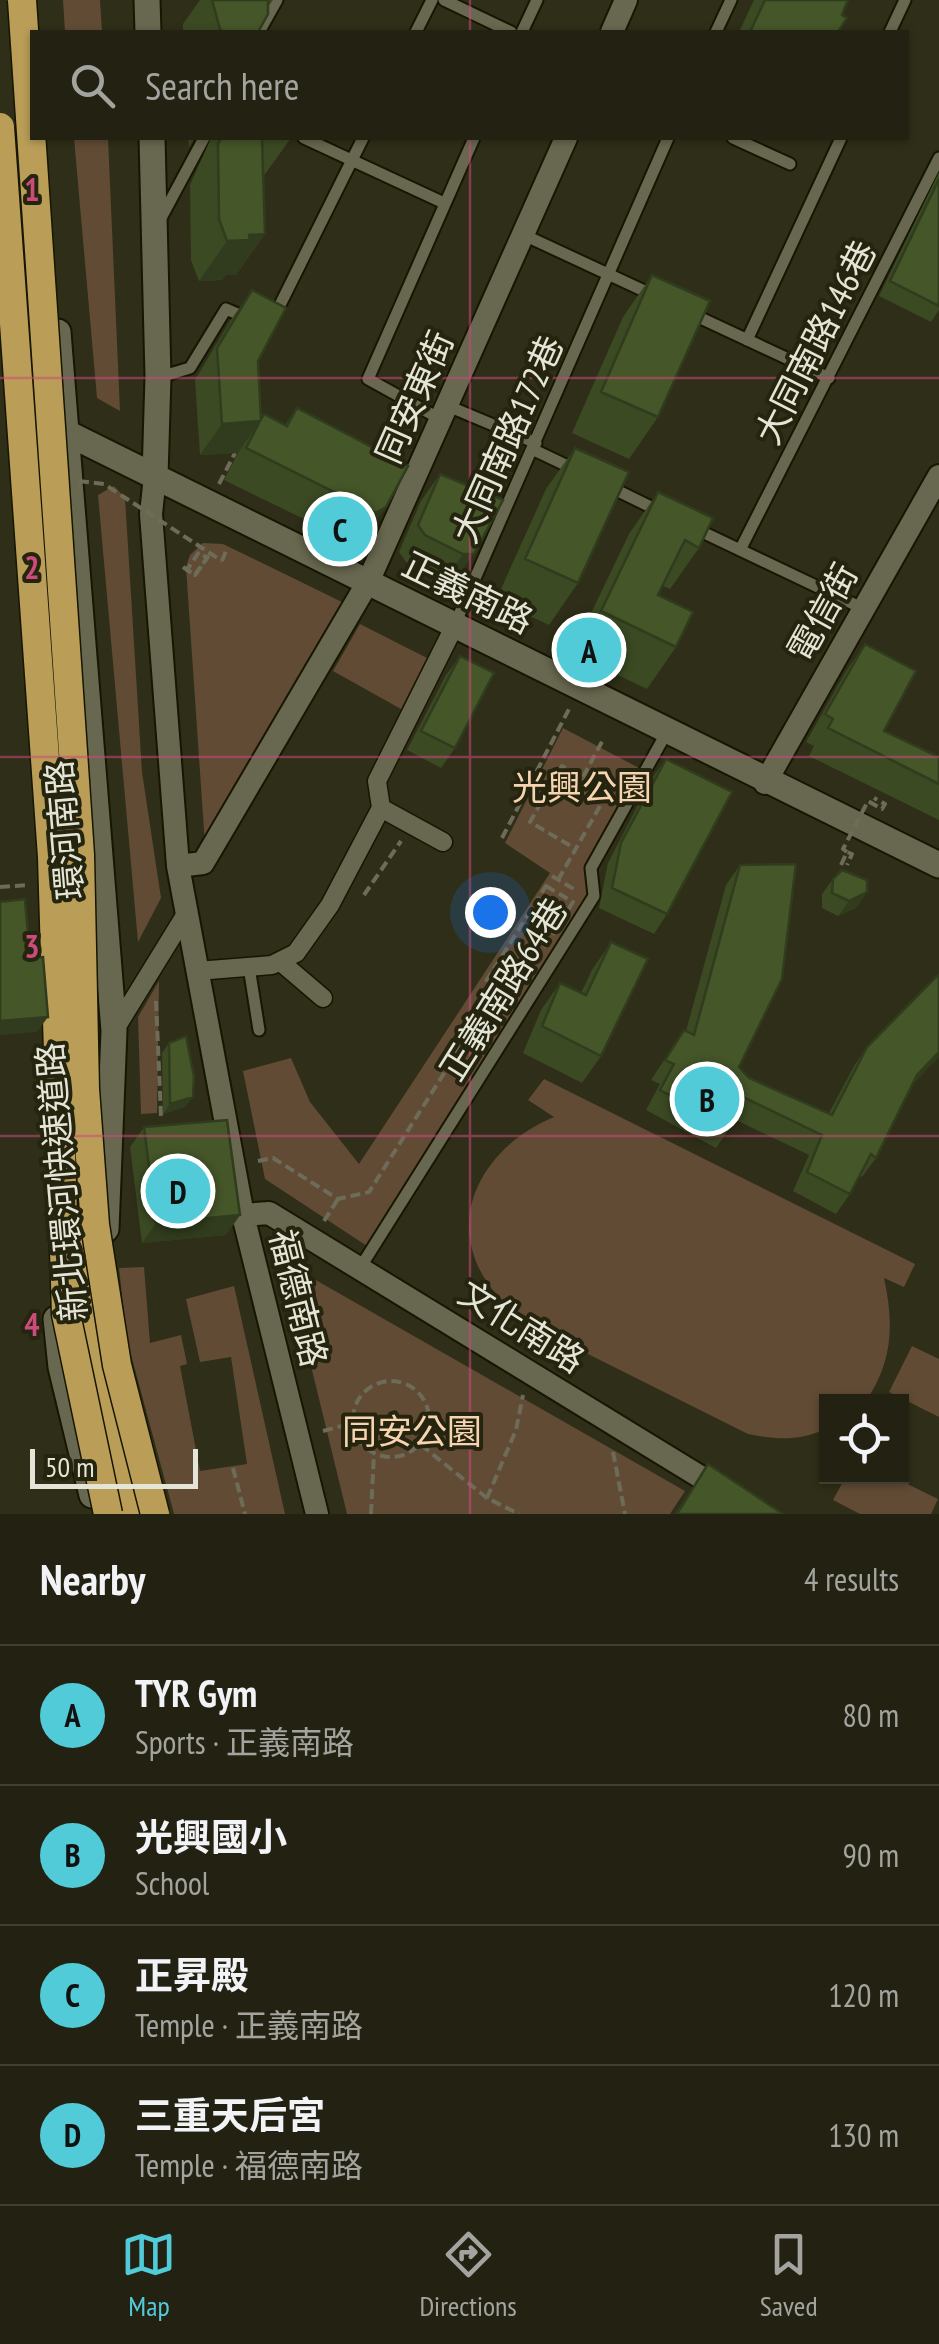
<!DOCTYPE html>
<html lang="en">
<head>
<meta charset="utf-8">
<style>
  :root { --surface:#232212; --page:#2f2f20; --text:#f1f3f6; --muted:#a3a49f; --line:#403f32; --accent:#52cbd9 }
  body { margin:0; font-family:"PT Sans Narrow","Noto Sans TC",sans-serif; background:var(--page); color:var(--text) }
  .controls { position:absolute; right:30px; bottom:30px; display:grid; overflow:hidden; border-radius:0px; box-shadow:0 2px 8px #0004 }
  .controls button { width:90px; height:90px; display:grid; place-items:center; padding:0; border:0; border-bottom:2px solid var(--line); background:var(--surface); color:var(--text); font:50px sans-serif }
  .scale { position:absolute; left:30px; bottom:25px; width:168px; box-sizing:border-box; padding-left:10px; border:5px solid #e5e5d7; border-top:0; font-size:28px; line-height:35px; white-space:nowrap; color:#e5e5d7; -webkit-text-stroke:8px #25240e; paint-order:stroke }
  .you { position:absolute; left:490px; top:912px; width:35px; height:35px; margin:-25px; border:8px solid #fff; border-radius:50%; background:#1a73e8; box-shadow:0 0 0 15px #1a73e833 }
  .badge { display:grid; place-items:center; width:65px; height:65px; border-radius:50%; background:var(--accent); color:#111; font-size:32px; font-weight:700 }
  .pin { position:absolute; translate:-50% -50%; border:5px solid #fff; box-shadow:0 2px 10px #0006 }
  .list { margin:0; padding:0; list-style:none }
  h2 { display:flex; justify-content:space-between; align-items:center; height:130px; margin:0; padding:0 40px; font-size:42px }
  h2 small { font-size:32px; font-weight:400; color:var(--muted) }
  .list li { display:grid; grid-template-columns:65px 1fr auto; gap:30px; align-items:center; box-sizing:border-box; height:140px; padding:0 40px; border-top:2px solid var(--line) }
  .list b { display:block; font-size:38px; white-space:nowrap }
  .list p { margin:0; font-size:32px; white-space:nowrap; color:var(--muted) }
  .list em { font-size:32px; font-style:normal; color:var(--muted) }
  .icon { flex:none; width:55px; height:55px; fill:none; stroke:currentColor; stroke-width:2; stroke-linecap:round; stroke-linejoin:round }
  .map { position:relative; flex:none; width:939px; height:1514px; overflow:hidden }
  .search { position:absolute; background:var(--surface); box-shadow:0 2px 8px #0004; left:30px; right:30px; top:30px; height:110px; display:flex; align-items:center; gap:25px; box-sizing:border-box; padding:0 35px; border-radius:0px; color:var(--muted); font-size:38px }
  .sheet { height:690px; background:var(--surface) }
  nav { display:flex; justify-content:space-around; align-items:center; box-sizing:border-box; height:140px; border-top:2px solid var(--line); background:var(--surface); font-size:28px; color:var(--muted) }
  nav a { display:grid; justify-items:center; gap:5px }
  nav .on { color:var(--accent) }
  .map>svg:first-child { display:block }
  .green { fill:#614b35 }
  .lines { fill:none; stroke-linecap:round; stroke-linejoin:round }
  .service-casing { stroke:#171602; stroke-width:15 }
  .pedestrian-casing { stroke:#171602; stroke-width:21 }
  .minor-casing { stroke:#171602; stroke-width:26 }
  .tertiary-casing { stroke:#171602; stroke-width:29 }
  .trunk-casing { stroke:#171602; stroke-width:31 }
  .path { stroke:#6d6c59; stroke-width:4; stroke-dasharray:10 5; stroke-linecap:butt }
  .service { stroke:#68674f; stroke-width:11 }
  .pedestrian { stroke:#68674f; stroke-width:18 }
  .minor { stroke:#68674f; stroke-width:22 }
  .tertiary { stroke:#68674f; stroke-width:25 }
  .trunk { stroke:#ba9e58; stroke-width:28 }
  .trunk-bridge-casing { stroke:#171602; stroke-width:31; stroke-linecap:butt }
  .path-bridge { stroke:#6d6c59; stroke-width:4; stroke-dasharray:10 5; stroke-linecap:butt }
  .trunk-bridge { stroke:#ba9e58; stroke-width:28 }
  .wall { fill:#3b4a23 }
  .shaded-wall { fill:#303c1d }
  .building { fill:#455629; stroke:#303c1d; stroke-width:2.5 }
  .grid { fill:none; stroke:#cb4b7a; stroke-width:2.5; stroke-opacity:0.55 }
  .labels { text-anchor:middle; dominant-baseline:central; stroke-width:8; stroke-linejoin:round; paint-order:stroke }
  .street-label { font-size:35px; fill:#e5e5d7; stroke:#25240e }
  .park-label { font-size:35px; fill:#f7d4b1; stroke:#25240e }
  .grid-label { font-size:32px; text-anchor:middle; font-weight:bold; fill:#cb4b7a; stroke:#25240e; stroke-width:8; stroke-linejoin:round; paint-order:stroke }
</style>
</head>
<body>
<div class="map">
<svg width="939" height="1514" viewBox="0 0 939 1514">
  <rect width="100%" height="100%" fill="#2f2e18"/>
  <path class="green" d="M 63,0 L 100,0 L 102,32 L 65,32 Z
    M 74,138 L 108,138 L 120,411 L 97,398 Z
    M 114,486 L 125,498 L 142,772 L 161,898 L 138,942 L 98,495 Z
    M 203,543 L 223,544 L 342,602 L 205,845 L 186,567 L 190,555 Z
    M 360,624 L 427,658 L 401,709 L 333,671 Z
    M 563,728 L 641,769 L 585,867 L 588,895 L 367,1246 L 265,1179 L 243,1071 L 291,1058 L 310,1102 L 359,1164 L 550,873 L 505,843 Z
    M 159,981 L 157,1113 L 141,1114 L 138,1017 Z
    M 544,1079 L 915,1264 L 904,1287 L 884,1278 C 894,1324 893,1361 866,1401 L 826,1402 L 826,1429 C 798,1441 778,1440 748,1434 L 536,1328 C 519,1314 497,1299 485,1279 C 443,1211 490,1143 554,1117 L 528,1100 Z
    M 286,1263 L 685,1491 L 670,1514 L 347,1514 Z
    M 144,1267 L 150,1343 L 181,1335 L 187,1364 L 180,1366 L 200,1471 L 247,1464 L 231,1357 L 200,1362 L 186,1299 L 234,1286 L 285,1514 L 174,1514 L 127,1340 L 119,1268 Z
    M 912,1346 L 939,1359 L 939,1417 L 889,1392 Z
    M 846,1476 L 893,1477 L 938,1499 L 931,1514 L 860,1514 L 833,1500 Z"/>
  <g class="lines">
    <g class="service-casing">
      <path id="service" d="M 444,0 L 511,32
        M 259,32 L 277,0
        M 416,32 L 432,0
        M 522,32 L 537,0
        M 716,32 L 731,0
        M 890,32 L 905,0
        M 304,138 L 444,203
        M 733,138 L 790,164
        M 160,220 L 204,138
        M 524,235 L 653,295
        M 692,314 L 829,378
        M 274,317 L 363,138
        M 747,340 L 841,138
        M 160,377 L 190,368 L 226,309 L 249,319
        M 448,406 L 536,443
        M 442,420 L 368,379 L 474,138
        M 534,450 L 576,470
        M 606,485 L 661,512
        M 696,529 L 864,609
        M 740,550 L 939,158
        M 455,624 L 668,138
        M 249,967 L 259,1030
        M 360,1268 L 594,896 L 591,868 L 668,730"/>
    </g>
    <g class="pedestrian-casing">
      <path id="pedestrian" d="M 381,808 L 443,842
        M 282,963 L 323,998
        M 197,971 L 272,965 L 296,953 L 330,905 L 381,808 L 377,781 L 455,625
        M 114,1031 L 186,914"/>
    </g>
    <g class="minor-casing">
      <path id="minor" d="M 612,32 L 626,0
        M 155,476 L 151,514 L 178,866 L 243,1215 L 317,1514
        M 765,783 L 939,476
        M 178,866 L 203,863 L 368,582 L 566,138
        M 243,1215 L 269,1213 L 761,1514"/>
    </g>
    <g class="tertiary-casing">
      <path id="tertiary" d="M 147,0 L 148,32
        M 152,138 L 158,377 L 155,476
        M 58,332 L 114,1031 L 106,1229
        M 57,428 L 939,865
        M 56,1319 L 61,1367 L 92,1495"/>
    </g>
    <g class="trunk-casing">
      <path id="trunk" d="M 75,1170 L 85,1303 L 129,1514"/>
    </g>
    <path class="path" d="M 219,484 L 235,453
      M 222,561 L 227,548
      M 183,567 L 195,575 L 207,558 L 199,552
      M 583,777 L 604,738
      M 502,838 L 569,709
      M 841,865 L 847,852 L 852,854 L 847,865
      M 552,876 L 577,891
      M 558,880 L 608,792 L 562,766 L 530,822 L 576,849
      M 546,886 L 573,902 L 511,1000 L 485,983 Z
      M 0,887 L 27,885
      M 364,895 L 401,841
      M 156,1001 L 161,1116
      M 258,1161 L 273,1158 L 338,1199 L 369,1192 L 496,991
      M 324,1221 L 338,1199
      M353 1419a38 38 0 1 1 76 0a38 38 0 1 1-76 0Z
      M 323,1431 L 353,1423
      M 421,1445 L 487,1498 L 519,1514
      M 613,1452 L 625,1514
      M 233,1468 L 245,1514
      M 487,1498 L 516,1430 L 523,1395
      M 371,1514 L 374,1453"/>
    <use href="#service" class="service"/>
    <use href="#pedestrian" class="pedestrian"/>
    <use href="#minor" class="minor"/>
    <use href="#tertiary" class="tertiary"/>
    <use href="#trunk" class="trunk"/>
    <g class="trunk-bridge-casing">
      <path id="trunk-bridge" d="M 22,0 L 80,855 L 85,1089 L 95,1225 L 117,1365 L 155,1514
        M 0,127 L 52,857 L 66,1314 L 108,1514"/>
    </g>
    <path class="path-bridge" d="M 79,481 L 104,484 L 222,561
      M 199,552 L 187,570 L 195,575 L 209,555
      M 847,852 L 843,849 L 868,801 L 882,809 L 885,804 L 874,798"/>
    <use href="#trunk-bridge" class="trunk-bridge"/>
  </g>
  <path class="wall" d="M 200,0 L 273,0 L 268,7 L 258,32 L 183,32 L 183,24 Z
    M 754,0 L 848,0 L 842,15 L 838,32 L 739,32 Z
    M 188,138 L 195,138 L 189,147 Z
    M 211,138 L 291,138 L 263,177 L 265,234 L 236,275 L 226,275 L 222,280 L 199,281 L 191,260 L 190,185 Z
    M 939,172 L 939,310 L 931,322 L 879,296 Z
    M 652,275 L 658,417 L 629,459 L 572,433 L 623,317 Z
    M 252,290 L 261,418 L 285,425 L 297,408 L 408,466 L 364,538 L 355,544 L 224,480 L 238,453 L 200,455 L 195,380 L 230,321 Z
    M 575,448 L 578,583 L 549,625 L 496,600 L 546,489 Z
    M 440,474 L 503,500 L 454,581 L 444,581 L 406,562 L 399,552 L 421,501 Z
    M 658,492 L 699,548 L 670,589 L 663,586 L 658,595 L 676,647 L 647,689 L 572,653 L 629,534 Z
    M 865,644 L 884,731 L 939,757 L 939,820 L 809,756 L 814,746 L 806,742 L 846,671 Z
    M 460,656 L 455,748 L 441,768 L 407,750 L 446,675 Z
    M 666,759 L 667,914 L 654,934 L 599,908 L 608,863 L 652,778 Z
    M 740,865 L 739,1067 L 749,1078 L 829,1113 L 854,1066 L 867,1047 L 911,1086 L 876,1158 L 862,1177 L 860,1175 L 850,1194 L 836,1214 L 793,1191 L 809,1155 L 734,1119 L 730,1128 L 716,1148 L 646,1110 L 660,1084 L 651,1080 L 684,1030 L 686,1031 L 726,885 Z
    M 833,879 L 867,892 L 856,908 L 838,916 L 822,908 L 822,894 Z
    M 611,942 L 601,1056 L 582,1083 L 523,1053 L 541,1010 L 560,983 L 581,993 L 592,970 Z
    M 169,1043 L 185,1107 L 163,1114 L 162,1053 Z
    M 144,1127 L 240,1215 L 226,1235 L 142,1243 L 130,1147 Z
    M 708,1464 L 783,1514 L 675,1514 Z"/>
  <path class="shaded-wall" d="M 265,234 L 236,275 L 226,275 L 222,280 L 199,281 L 227,241 L 249,235 Z
    M 260,421 L 238,453 L 200,455 L 222,424 Z
    M 386,507 L 364,538 L 355,544 L 376,513 Z
    M 463,554 L 474,554 L 454,581 L 444,581 Z
    M 867,892 L 856,908 L 838,916 L 849,901 Z
    M 48,1017 L 37,1032 L 0,1035 L 0,1021 Z
    M 939,1052 L 939,1057 L 903,1095 L 917,1075 Z
    M 193,1097 L 185,1107 L 163,1114 L 170,1104 Z
    M 240,1215 L 226,1235 L 142,1243 L 156,1223 Z"/>
  <path class="building" d="M 212,0 L 268,0 L 268,14 L 258,32 L 224,32 L 220,29 Z
    M 765,0 L 848,0 L 842,15 L 847,18 L 838,32 L 750,32 Z
    M 221,138 L 262,138 L 265,234 L 249,235 L 250,240 L 227,241 L 219,219 L 218,144 Z
    M 939,179 L 939,306 L 890,281 Z
    M 652,275 L 710,301 L 658,417 L 601,392 Z
    M 252,290 L 286,308 L 258,361 L 261,419 L 264,414 L 287,426 L 297,408 L 408,466 L 386,507 L 376,513 L 246,448 L 260,421 L 222,424 L 217,348 Z
    M 575,448 L 629,472 L 578,583 L 525,559 Z
    M 440,474 L 503,500 L 474,554 L 463,554 L 425,535 L 418,525 Z
    M 658,492 L 713,518 L 699,548 L 685,540 L 658,595 L 693,612 L 676,647 L 601,611 Z
    M 865,644 L 916,671 L 884,731 L 939,757 L 939,784 L 828,728 L 833,719 L 825,714 Z
    M 460,656 L 494,673 L 455,748 L 421,731 Z
    M 666,759 L 732,792 L 667,914 L 612,888 L 621,843 Z
    M 796,864 L 782,979 L 739,1067 L 749,1078 L 832,1115 L 867,1047 L 939,974 L 939,1052 L 917,1075 L 876,1158 L 871,1154 L 850,1194 L 807,1172 L 822,1135 L 743,1097 L 730,1128 L 660,1090 L 674,1064 L 665,1060 L 684,1030 L 694,1035 L 740,865 Z
    M 842,870 L 867,880 L 867,892 L 849,901 L 832,893 L 833,879 Z
    M 25,899 L 30,958 L 43,957 L 48,1017 L 0,1021 L 0,902 Z
    M 611,942 L 648,959 L 601,1056 L 542,1026 L 560,983 L 586,995 Z
    M 186,1036 L 194,1076 L 193,1097 L 170,1104 L 169,1043 Z
    M 227,1120 L 240,1215 L 156,1223 L 144,1127 Z
    M 708,1464 L 783,1514 L 677,1514 Z"/>
  <path class="grid" d="M 470,0 L 470,32M 470,138 L 470,1514M 0,378 L 939,378M 0,757 L 939,757M 0,1136 L 939,1136"/>
  <g class="labels">
    <g class="street-label">
      <text transform="translate(815 342) rotate(-63)">大同南路146巷</text>
      <text transform="translate(414 397) rotate(-66)">同安東街</text>
      <text transform="translate(507 439) rotate(-66)">大同南路172巷</text>
      <text transform="translate(468 592) rotate(26)">正義南路</text>
      <text transform="translate(822 612) rotate(-61)">電信街</text>
      <text transform="translate(64 830) rotate(-95)">環河南路</text>
      <text transform="translate(503 989) rotate(-58)">正義南路64巷</text>
      <text transform="translate(61 1182) rotate(-95)">新北環河快速道路</text>
      <text transform="translate(299 1298) rotate(76)">福德南路</text>
      <text transform="translate(522 1326) rotate(32)">文化南路</text>
    </g>
    <g class="park-label">
      <text x="582" y="787">光興公園</text>
      <text x="412" y="1431">同安公園</text>
    </g>
  </g>
  <g class="grid-label">
    <text x="32" y="201">1</text>
    <text x="32" y="579">2</text>
    <text x="32" y="958">3</text>
    <text x="32" y="1336">4</text>
  </g>
</svg>
<div class="controls">
<button><svg class="icon" aria-label="locate" viewBox="0 0 24 24"><circle cx="12" cy="12" r="6"/><path d="M12 2v4M12 18v4M2 12h4M18 12h4"/></svg></button>
</div>
<div class="scale">50 m</div>
<div class="you"></div>
<div class="pin badge" style="left:589px;top:650px">A</div>
<div class="pin badge" style="left:707px;top:1099px">B</div>
<div class="pin badge" style="left:340px;top:529px">C</div>
<div class="pin badge" style="left:178px;top:1191px">D</div>
<div class="search"><svg class="icon" aria-label="search" viewBox="0 0 24 24"><circle cx="10" cy="10" r="6"/><path d="M15 15l6 6"/></svg>Search here</div>
</div>
<section class="sheet">
<h2>Nearby<small>4 results</small></h2>
<ul class="list">
<li><span class="badge">A</span><div><b>TYR Gym</b><p>Sports · 正義南路</p></div><em>80 m</em></li>
<li><span class="badge">B</span><div><b>光興國小</b><p>School</p></div><em>90 m</em></li>
<li><span class="badge">C</span><div><b>正昇殿</b><p>Temple · 正義南路</p></div><em>120 m</em></li>
<li><span class="badge">D</span><div><b>三重天后宮</b><p>Temple · 福德南路</p></div><em>130 m</em></li>
</ul>
</section>
<nav>
<a class="on"><svg class="icon" aria-label="map" viewBox="0 0 24 24"><path d="M3 6l6-2 6 2 6-2v14l-6 2-6-2-6 2zM9 4v14M15 6v14"/></svg>Map</a>
<a><svg class="icon" aria-label="directions" viewBox="0 0 24 24"><path d="M12 3l9 9-9 9-9-9zM9 14v-3h6M13 9l2 2-2 2"/></svg>Directions</a>
<a><svg class="icon" aria-label="saved" viewBox="0 0 24 24"><path d="M7 4h10v16l-5-4-5 4z"/></svg>Saved</a>
</nav>
</body>
</html>
